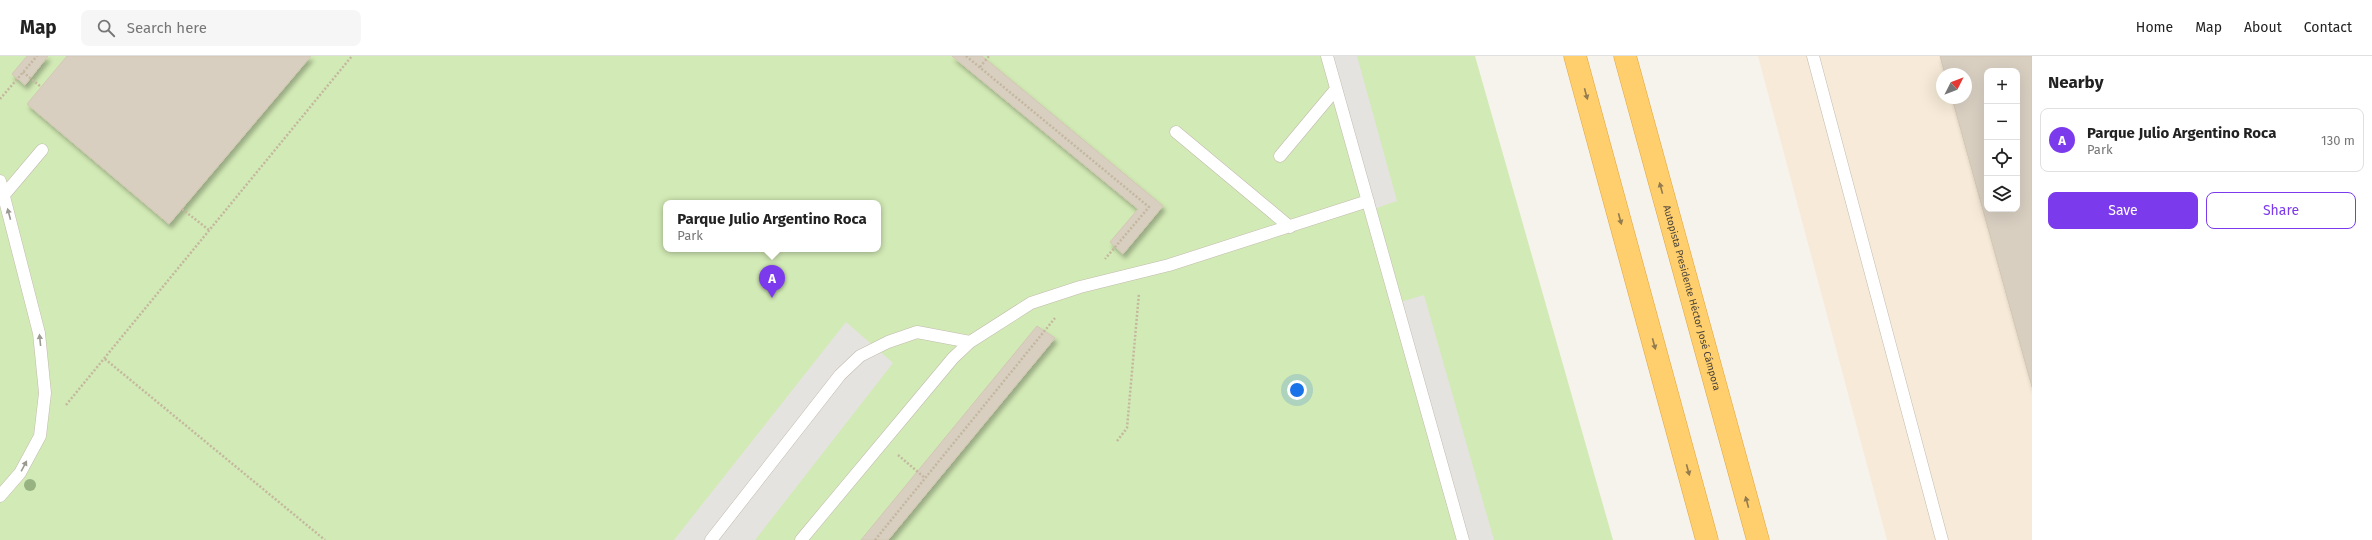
<!DOCTYPE html>
<html lang="en">
<head>
<meta charset="utf-8">
<style>
  :root { --surface:#fff; --page:#f6f6f6; --text:#222; --muted:#767676; --line:#e0e0e0; --accent:#7c3aed }
  body { margin:0; font-family:"Fira Sans",sans-serif; background:var(--page); color:var(--text) }
  .controls { position:absolute; right:12px; top:12px; display:grid; overflow:hidden; border-radius:8px; box-shadow:0 4px 16px #0002 }
  .controls button { width:36px; height:36px; display:grid; place-items:center; padding:0; border:0; border-bottom:1px solid var(--line); background:var(--surface); color:var(--text); font:20px sans-serif }
  .compass { position:absolute; left:1936px; top:12px; width:36px; height:36px; border-radius:50%; background:var(--surface); box-shadow:0 4px 16px #0002; rotate:48deg }
  .you { position:absolute; left:1297px; top:334px; width:14px; height:14px; margin:-10px; border:3px solid #fff; border-radius:50%; background:#1a73e8; box-shadow:0 0 0 6px #1a73e833 }
  .badge { display:grid; place-items:center; width:26px; height:26px; border-radius:50%; background:var(--accent); color:#fff; font-size:13px; font-weight:700 }
  .pin { position:absolute; translate:-50% -33px; filter:drop-shadow(0 1px 2px #0008) }
  .pin::after { content:''; position:absolute; top:21px; width:14px; height:12px; background:inherit; clip-path:polygon(0 0,100% 0,50% 100%) }
  .popup { position:absolute; left:663px; top:144px; width:218px; height:52px; box-sizing:border-box; display:grid; place-content:center; border-radius:8px; background:var(--surface); filter:drop-shadow(0 1px 3px #0005); font-size:13px; white-space:nowrap; color:var(--muted) }
  .popup b { font-size:15px; color:var(--text) }
  .popup::after { content:''; position:absolute; left:50%; top:100%; margin-left:-8px; border:8px solid transparent; border-top-color:var(--surface) }
  .list { margin:0; padding:0; list-style:none }
  h2 { display:flex; justify-content:space-between; align-items:center; height:52px; margin:0; padding:0 16px; font-size:17px }
  h2 small { font-size:13px; font-weight:400; color:var(--muted) }
  .list li { display:grid; grid-template-columns:26px 1fr auto; gap:12px; align-items:center; box-sizing:border-box; height:64px; margin:0 8px 8px; padding:0 8px; border:1px solid var(--line); border-radius:8px }
  .list b { display:block; font-size:15px; white-space:nowrap }
  .list p { margin:0; font-size:13px; white-space:nowrap; color:var(--muted) }
  .list em { font-size:13px; font-style:normal; color:var(--muted) }
  .actions { display:flex; gap:8px; padding:12px 16px }
  .actions a { flex:1; padding:9px 0; border:1px solid var(--accent); border-radius:8px; text-align:center; font-size:14px; color:var(--accent) }
  .actions .main { background:var(--accent); color:#fff }
  .icon { flex:none; width:22px; height:22px; fill:none; stroke:currentColor; stroke-width:2; stroke-linecap:round; stroke-linejoin:round }
  .map { position:relative; flex:none; width:2032px; height:484px; overflow:hidden }
  header { display:flex; align-items:center; gap:24px; box-sizing:border-box; height:56px; padding:0 20px; background:var(--surface); border-bottom:1px solid var(--line) }
  header strong { font-size:19px }
  nav { display:flex; gap:22px; margin-inline-start:auto; font-size:14px }
  .search { width:280px; height:36px; background:var(--page); display:flex; align-items:center; gap:10px; box-sizing:border-box; padding:0 14px; border-radius:8px; color:var(--muted); font-size:15px }
  main { display:flex }
  aside { flex:1; background:var(--surface) }
  .map>svg:first-child { display:block }
  .commercial { fill:#f7ead8; fill-rule:evenodd }
  .green { fill:#d2eab5; fill-rule:evenodd }
  .parking { fill:#e5e3e0 }
  .building { fill:#d8cfc1; stroke:#d3c7b4; fill-rule:evenodd; filter:url(#shadow) }
  .lines { fill:none; stroke-linecap:round; stroke-linejoin:round }
  .service-casing { stroke:#c2bbae; stroke-width:13 }
  .motorway-casing { stroke:#e0a43c; stroke-width:23 }
  .path { stroke:#c4b79f; stroke-width:2.5; stroke-dasharray:2 2; stroke-linecap:butt }
  .service { stroke:#fff; stroke-width:12 }
  .motorway { stroke:#ffcf6e; stroke-width:22 }
  .tree { fill:#97b381 }
  .oneway { fill:#937c4e }
  .oneway2 { fill:#9c9892 }
  .labels { text-anchor:middle; dominant-baseline:central; stroke-width:4; stroke-linejoin:round; paint-order:stroke }
  .street-label { font-size:10px; fill:#4b4439; stroke:#fff }
</style>
</head>
<body>
<header>
<strong>Map</strong>
<div class="search"><svg class="icon" aria-label="search" viewBox="0 0 24 24"><circle cx="10" cy="10" r="6"/><path d="M15 15l6 6"/></svg>Search here</div>
<nav><a>Home</a><a>Map</a><a>About</a><a>Contact</a></nav>
</header>
<main>
<div class="map">
<svg width="2032" height="484" viewBox="0 0 2032 484">
  <defs>
    <filter id="shadow"><feDropShadow dx="2.5" dy="4.5" stdDeviation="2" flood-color="#0004"/></filter>
  </defs>
  <rect width="100%" height="100%" fill="#f6f3ec"/>
  <path class="commercial" d="M 1758,0 L 2032,0 L 2032,484 L 1887,484 ZM 1987,15 L 2017,15 L 2017,153 L 1987,153 ZM 1942,18 L 1966,18 L 1966,42 L 1942,42 Z"/>
  <path class="green" d="M 0,0 L 1475,0 L 1613,484 L 0,484 ZM 666,147 L 878,147 L 878,193 L 666,193 Z"/>
  <path class="parking" d="M 1327,0 L 1357,0 L 1397,145 L 1371,154 Z
    M 1424,239 L 1494,484 L 1464,484 L 1397,247 Z
    M 846,266 L 893,307 L 755,484 L 674,484 Z"/>
  <path class="building" d="M 27,0 L 48,0 L 25,29 L 12,18 Z
    M 67,0 L 311,0 L 169,168 L 27,48 Z
    M 952,0 L 982,0 L 1163,150 L 1123,198 L 1110,186 L 1138,153 Z
    M 1940,0 L 2032,0 L 2032,331 L 1952,42 L 1966,42 L 1966,18 L 1945,18 ZM 1987,15 L 2017,15 L 2017,153 L 1987,153 Z
    M 1037,270 L 1055,282 L 888,484 L 861,484 Z"/>
  <g class="lines">
    <g class="service-casing">
      <path id="service" d="M 1327,0 L 1463,484
        M 1813,0 L 1942,484
        M 1176,76 L 1290,171
        M 1280,100 L 1336,33
        M 0,125 L 39,277 L 45,337 L 40,380 L 20,417 L 0,440
        M 4,139 L 42,94
        M 711,484 L 840,319 L 860,300 L 888,286 L 917,276 L 970,286
        M 801,484 L 953,302 L 970,286 L 1031,247 L 1080,231 L 1169,209 L 1368,145"/>
    </g>
    <g class="motorway-casing">
      <g id="motorway">
        <path d="M 1575,0 L 1707,484"/>
        <path id="s1" d="M 1625,0 L 1758,484"/>
      </g>
    </g>
    <path class="path" d="M 966,0 L 1149,151 L 1105,203
      M 980,11 L 989,0
      M 23,16 L 41,31
      M 0,43 L 37,0
      M 182,153 L 209,174
      M 105,303 L 325,484
      M 66,349 L 352,0
      M 1117,385 L 1127,372 L 1139,237
      M 898,399 L 925,422
      M 875,484 L 1055,262"/>
    <use href="#service" class="service"/>
    <use href="#motorway" class="motorway"/>
  </g>
  <circle class="tree" cx="30" cy="429" r="6"/>
  <defs><path id="oneway-solid" d="M-6-.8H1V-3.2L6.5 0L1 3.2V.8H-6Z"/></defs>
  <g class="oneway">
    <use href="#oneway-solid" transform="translate(1586 38) rotate(75)"/>
    <use href="#oneway-solid" transform="translate(1661 132) rotate(-105)"/>
    <use href="#oneway-solid" transform="translate(1620 163) rotate(75)"/>
    <use href="#oneway-solid" transform="translate(1654 288) rotate(75)"/>
    <use href="#oneway-solid" transform="translate(1688 414) rotate(75)"/>
    <use href="#oneway-solid" transform="translate(1747 446) rotate(-105)"/>
  </g>
  <g class="oneway2">
    <use href="#oneway-solid" transform="translate(9 158) rotate(-105)"/>
    <use href="#oneway-solid" transform="translate(40 284) rotate(-96)"/>
    <use href="#oneway-solid" transform="translate(24 410) rotate(-62)"/>
  </g>
  <g class="labels">
    <g class="street-label">
      <text stroke="none"><textPath href="#s1" startOffset="251">Autopista Presidente Héctor José Cámpora</textPath></text>
    </g>
  </g>
</svg>
<div class="controls">
<button>+</button>
<button>−</button>
<button><svg class="icon" aria-label="locate" viewBox="0 0 24 24"><circle cx="12" cy="12" r="6"/><path d="M12 2v4M12 18v4M2 12h4M18 12h4"/></svg></button>
<button><svg class="icon" aria-label="layers" viewBox="0 0 24 24"><path d="M12 4l9 5-9 5-9-5zM3 14l9 5 9-5"/></svg></button>
</div>
<svg class="compass" viewBox="-18 -18 36 36"><path d="M0-13l5 13h-10z" fill="#e53935"/><path d="M0 13l5-13h-10z" fill="#767676"/></svg>
<div class="you"></div>
<div class="pin badge" style="left:772px;top:242px">A</div>
<div class="popup"><b>Parque Julio Argentino Roca</b>Park</div>
</div>
<aside>
<h2>Nearby<small></small></h2>
<ul class="list">
<li><span class="badge">A</span><div><b>Parque Julio Argentino Roca</b><p>Park</p></div><em>130 m</em></li>
</ul>
<div class="actions"><a class="main">Save</a><a>Share</a></div>
</aside>
</main>
</body>
</html>
